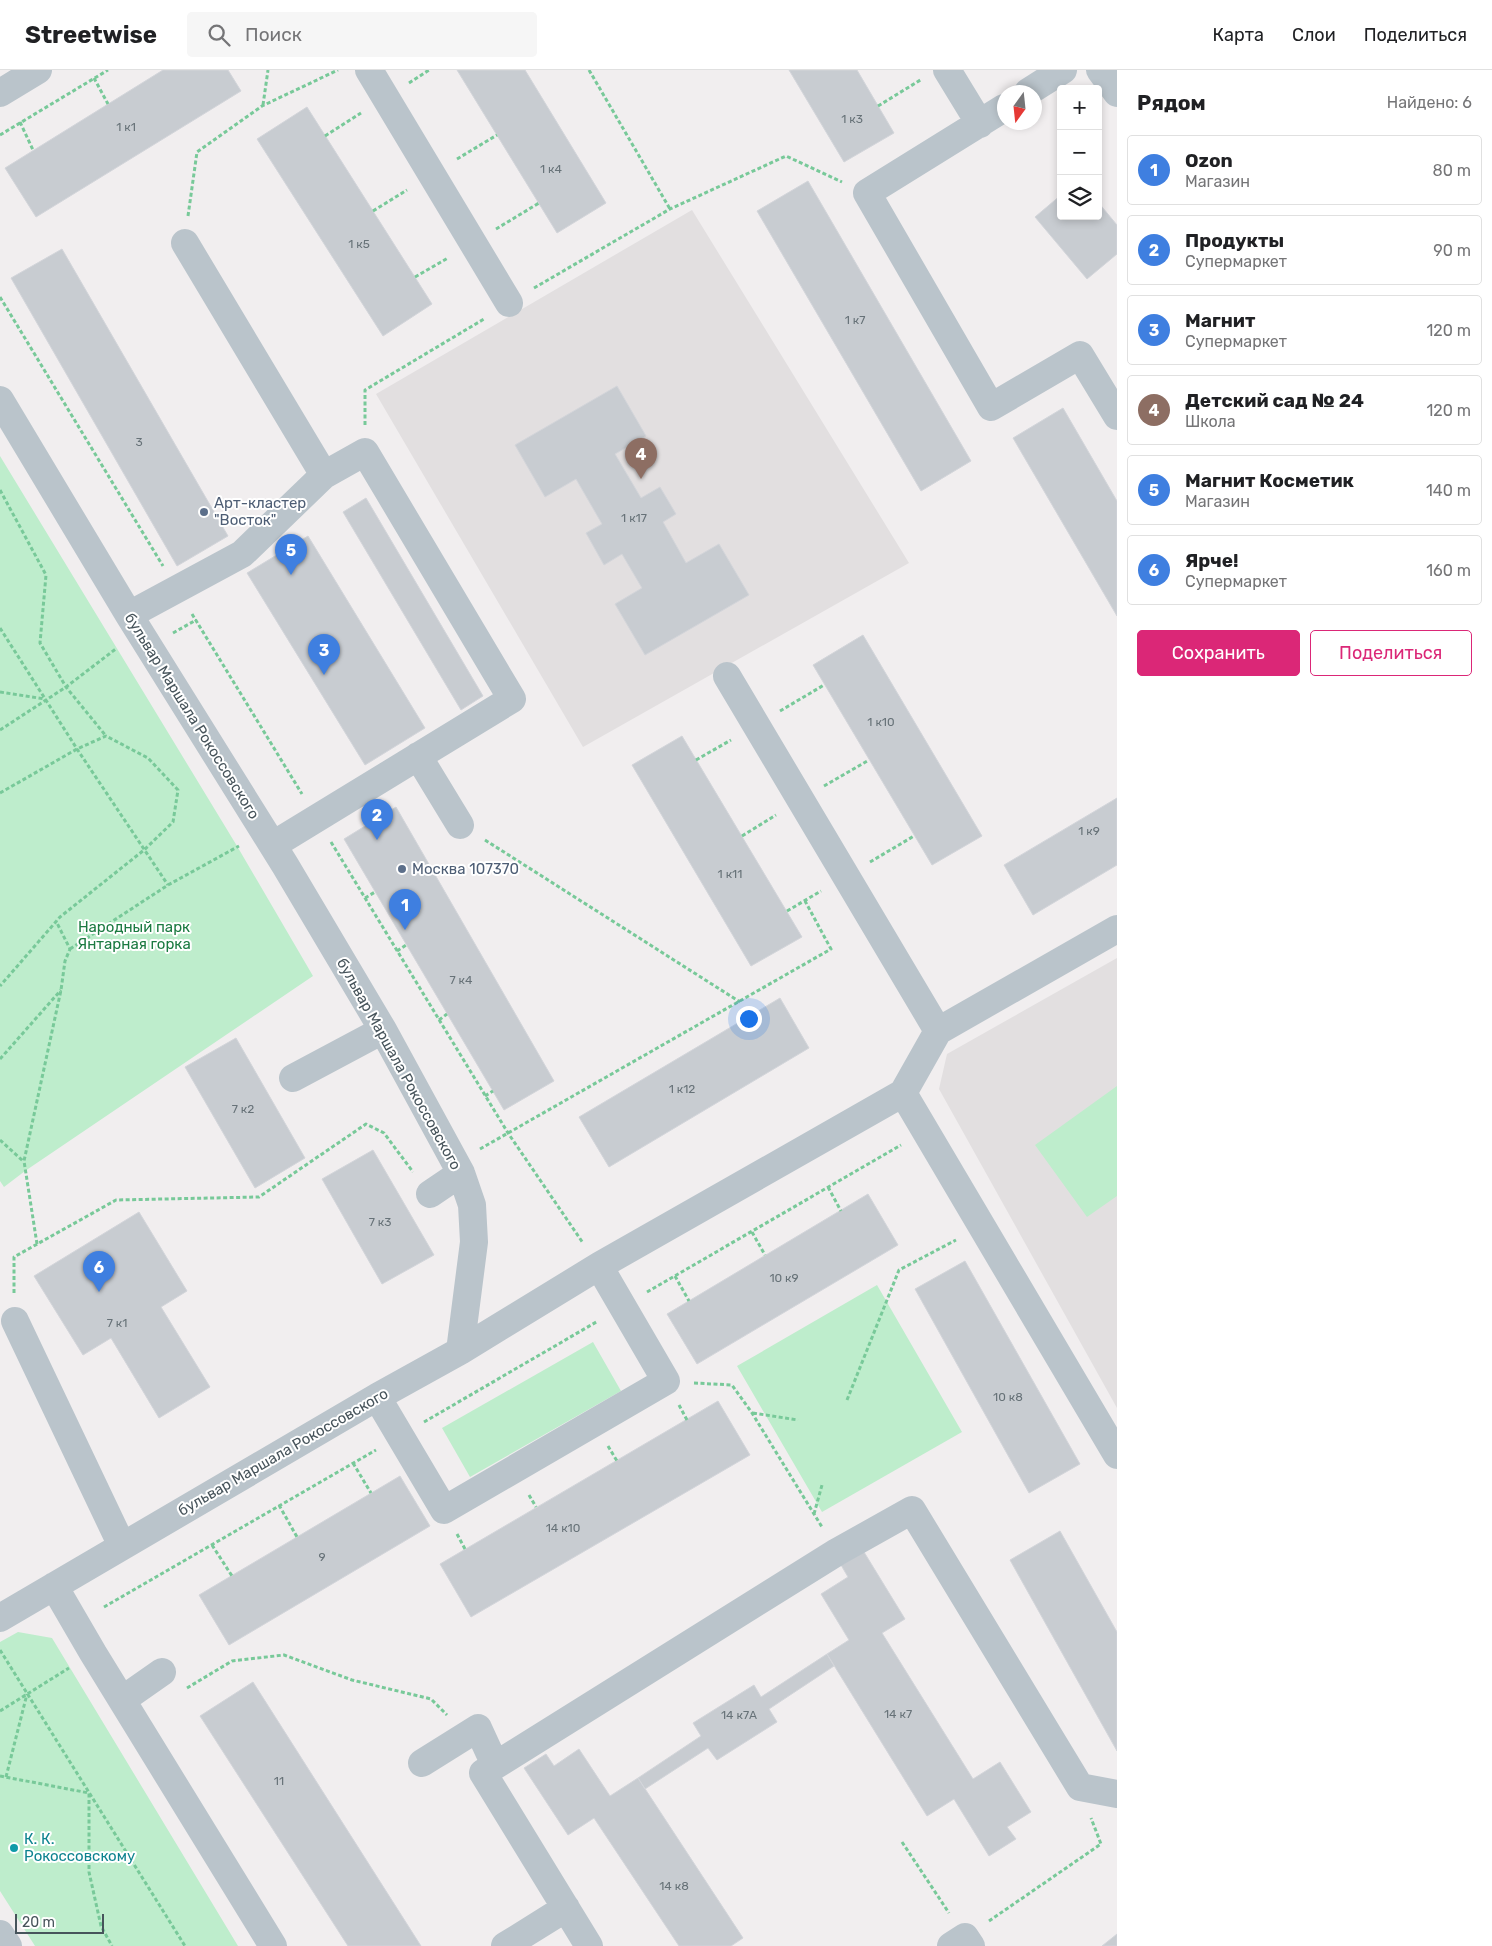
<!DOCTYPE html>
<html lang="ru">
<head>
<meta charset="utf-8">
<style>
  :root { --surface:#fff; --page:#f6f6f6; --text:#202124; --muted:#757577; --line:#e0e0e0; --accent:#db2777 }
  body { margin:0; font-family:Rubik,sans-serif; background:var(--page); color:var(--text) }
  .controls { position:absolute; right:15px; top:15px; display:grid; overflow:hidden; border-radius:5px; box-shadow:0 2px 8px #0003 }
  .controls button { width:45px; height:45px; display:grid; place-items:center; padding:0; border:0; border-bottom:1px solid var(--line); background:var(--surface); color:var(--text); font:25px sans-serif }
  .compass { position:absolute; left:997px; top:15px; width:45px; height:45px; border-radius:50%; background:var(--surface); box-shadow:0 2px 8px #0003; rotate:195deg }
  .scale { position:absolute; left:15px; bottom:12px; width:89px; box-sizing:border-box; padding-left:5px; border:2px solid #47545b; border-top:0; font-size:14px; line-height:18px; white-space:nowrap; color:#47545b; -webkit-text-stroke:4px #fff; paint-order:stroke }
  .you { position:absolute; left:748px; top:948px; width:18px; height:18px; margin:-12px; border:4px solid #fff; border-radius:50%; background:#1a73e8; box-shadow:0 0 0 8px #1a73e833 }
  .badge { display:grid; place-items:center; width:32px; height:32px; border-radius:50%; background:var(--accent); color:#fff; font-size:16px; font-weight:700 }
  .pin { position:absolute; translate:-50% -41px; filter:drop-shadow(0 1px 2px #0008) }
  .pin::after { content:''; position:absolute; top:26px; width:18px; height:15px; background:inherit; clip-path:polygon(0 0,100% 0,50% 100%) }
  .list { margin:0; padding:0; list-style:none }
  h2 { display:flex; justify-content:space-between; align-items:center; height:65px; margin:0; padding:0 20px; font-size:21px }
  h2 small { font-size:16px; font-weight:400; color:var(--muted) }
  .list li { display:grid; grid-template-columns:32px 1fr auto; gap:15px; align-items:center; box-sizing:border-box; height:70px; margin:0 10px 10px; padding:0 10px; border:1px solid var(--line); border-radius:5px }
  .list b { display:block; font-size:19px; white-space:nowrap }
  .list p { margin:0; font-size:16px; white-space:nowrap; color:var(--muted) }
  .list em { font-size:16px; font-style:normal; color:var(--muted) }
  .actions { display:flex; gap:10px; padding:15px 20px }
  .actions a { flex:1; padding:11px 0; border:1px solid var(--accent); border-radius:5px; text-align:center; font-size:18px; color:var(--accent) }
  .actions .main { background:var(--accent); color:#fff }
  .icon { flex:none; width:28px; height:28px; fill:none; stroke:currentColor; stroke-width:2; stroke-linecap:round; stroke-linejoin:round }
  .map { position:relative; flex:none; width:1117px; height:1876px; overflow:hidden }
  header { display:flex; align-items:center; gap:30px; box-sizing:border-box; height:70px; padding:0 25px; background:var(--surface); border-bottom:1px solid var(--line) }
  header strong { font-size:24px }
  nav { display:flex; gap:28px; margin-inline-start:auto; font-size:18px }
  .search { width:350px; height:45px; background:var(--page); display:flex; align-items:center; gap:12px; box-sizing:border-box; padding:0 18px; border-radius:5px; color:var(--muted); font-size:19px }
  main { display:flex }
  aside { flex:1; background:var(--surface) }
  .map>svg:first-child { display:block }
  .education { fill:#e2dfe0 }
  .green { fill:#beedcc }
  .building { fill:#c8ccd1; stroke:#d3d5da }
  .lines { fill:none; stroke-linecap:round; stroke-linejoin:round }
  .path { stroke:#78c999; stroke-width:3; stroke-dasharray:4 2.5; stroke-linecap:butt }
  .minor { stroke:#bac4cb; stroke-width:28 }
  .service-dot { fill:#5c6f8a; stroke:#fff; stroke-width:2 }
  .culture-dot { fill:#0f9aa8; stroke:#fff; stroke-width:2 }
  .labels { text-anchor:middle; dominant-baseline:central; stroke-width:4; stroke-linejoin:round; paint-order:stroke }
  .number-label { font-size:12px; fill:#677278 }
  .service-label { font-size:15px; fill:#4e5e75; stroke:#fff; text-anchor:start }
  .street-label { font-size:15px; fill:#47545b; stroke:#fff }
  .park-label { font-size:15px; fill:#1b7a41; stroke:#fff }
  .culture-label { font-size:15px; fill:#0d838f; stroke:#fff; text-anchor:start }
</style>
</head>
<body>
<header>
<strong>Streetwise</strong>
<div class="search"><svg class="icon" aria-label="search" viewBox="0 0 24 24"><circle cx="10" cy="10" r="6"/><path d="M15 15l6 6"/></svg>Поиск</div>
<nav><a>Карта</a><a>Слои</a><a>Поделиться</a></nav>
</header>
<main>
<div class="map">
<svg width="1117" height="1876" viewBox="0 0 1117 1876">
  <rect width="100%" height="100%" fill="#f1eeef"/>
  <path class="education" d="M 692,140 L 909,493 L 583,677 L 376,324 Z
    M 1117,888 L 1117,1338 L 939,1019 L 947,984 Z"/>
  <path class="green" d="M 0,386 L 237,776 L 313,906 L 25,1101 L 4,1117 L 0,1111 Z
    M 1117,1016 L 1117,1126 L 1087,1147 L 1035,1075 Z
    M 877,1215 L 962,1362 L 822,1442 L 737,1296 Z
    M 593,1272 L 621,1321 L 470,1407 L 442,1358 Z
    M 18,1562 L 52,1568 L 238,1876 L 35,1876 L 0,1821 L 0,1572 Z"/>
  <path class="building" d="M 163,0 L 228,0 L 241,21 L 36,147 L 5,98 Z
    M 457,0 L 525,0 L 606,133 L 557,163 Z
    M 789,0 L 857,0 L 894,63 L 844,92 Z
    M 307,37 L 432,234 L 383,266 L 257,69 Z
    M 808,111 L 971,391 L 921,421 L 757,141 Z
    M 1061,125 L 1061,146 L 1098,146 L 1098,132 L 1117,155 L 1117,184 L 1087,209 L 1035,147 Z
    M 62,179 L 228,466 L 177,496 L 11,208 Z
    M 617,316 L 646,366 L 615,384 L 641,428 L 660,417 L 676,444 L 663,452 L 686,493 L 719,474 L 749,525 L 645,585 L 615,534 L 642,518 L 622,484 L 604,495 L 586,463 L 602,454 L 576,409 L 545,427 L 515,375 Z
    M 1063,338 L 1117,431 L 1117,546 L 1013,368 Z
    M 366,428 L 483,626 L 461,640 L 343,442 Z
    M 308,466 L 425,658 L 365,695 L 247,503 Z
    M 863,565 L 982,766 L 932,795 L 813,595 Z
    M 682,666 L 802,867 L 751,896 L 632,695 Z
    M 1117,728 L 1117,795 L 1033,845 L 1004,795 Z
    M 396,737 L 554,1011 L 504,1040 L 344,769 Z
    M 780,928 L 809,978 L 609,1097 L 579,1047 Z
    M 236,968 L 305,1088 L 255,1118 L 185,997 Z
    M 373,1080 L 434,1185 L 382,1214 L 322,1109 Z
    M 868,1124 L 898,1175 L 697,1294 L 667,1244 Z
    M 139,1142 L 187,1221 L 161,1237 L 210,1317 L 159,1348 L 111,1268 L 83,1285 L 34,1206 Z
    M 965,1191 L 1080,1394 L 1029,1423 L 915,1219 Z
    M 718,1331 L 750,1385 L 471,1547 L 440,1494 Z
    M 400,1406 L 430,1456 L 229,1575 L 199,1525 Z
    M 1060,1461 L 1117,1562 L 1117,1681 L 1010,1490 Z
    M 864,1482 L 905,1549 L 882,1563 L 973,1709 L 1000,1692 L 1031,1742 L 1007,1757 L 1016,1769 L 989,1786 L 954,1729 L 927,1746 L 827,1584 L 849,1570 L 821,1524 L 848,1507 L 841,1495 Z
    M 827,1584 L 834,1596 L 769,1639 L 777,1652 L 717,1690 L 708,1678 L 645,1719 L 638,1708 L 701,1666 L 693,1653 L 754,1615 L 761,1627 Z
    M 253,1612 L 421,1876 L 348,1876 L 200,1646 Z
    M 579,1679 L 610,1726 L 638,1708 L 743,1868 L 731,1876 L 679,1876 L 594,1748 L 568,1765 L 524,1698 L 546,1684 L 554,1696 Z
    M 1117,1864 L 1117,1876 L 1102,1876 Z"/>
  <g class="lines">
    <path class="path" d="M 589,0 L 670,139
      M 94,8 L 108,34
      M 409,13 L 429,0
      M 263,35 L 268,0
      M 878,36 L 922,9
      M 20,52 L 33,80
      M 0,65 L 108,0
      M 325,66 L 361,43
      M 457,89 L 497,65
      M 373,141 L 407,120
      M 188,146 L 197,82 L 262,36 L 338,0
      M 496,159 L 539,133
      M 415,207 L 448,188
      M 534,218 L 670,139 L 786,86 L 842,112
      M 0,227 L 163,496
      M 365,355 L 365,320 L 484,249
      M 0,420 L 46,505 L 40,573 L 66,617 L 106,666
      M 192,544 L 302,724
      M 0,558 L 77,679 L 168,815
      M 173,563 L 196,550
      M 0,622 L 45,629
      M 780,641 L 824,615
      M 0,660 L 66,617 L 117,578
      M 696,690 L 731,670
      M 824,716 L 869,690
      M 0,723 L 77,679 L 106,666 L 148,688 L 178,720 L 173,752 L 144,780 L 60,847 L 0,916
      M 742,766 L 776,745
      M 485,770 L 740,932
      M 331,772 L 508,1063 L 583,1173
      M 870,792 L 914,766
      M 365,828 L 375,822
      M 787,841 L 821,821
      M 70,879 L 168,815 L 239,776
      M 397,881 L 406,875
      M 439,950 L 447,944
      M 0,989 L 61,920
      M 485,1026 L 493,1021
      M 0,1070 L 23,1091
      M 480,1079 L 831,879 L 805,831
      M 828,1117 L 841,1141
      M 752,1162 L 765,1185
      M 37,1174 L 24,1091 L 61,920 L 65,891 L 70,879 L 56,851
      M 675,1206 L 689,1231
      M 647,1222 L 901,1075
      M 14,1223 L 14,1187 L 116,1130 L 259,1127 L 366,1054 L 384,1063 L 413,1102
      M 694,1313 L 732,1315 L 752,1343 L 822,1457
      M 847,1330 L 899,1200 L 956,1170
      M 679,1335 L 687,1350
      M 753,1343 L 798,1350
      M 424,1352 L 598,1251
      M 608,1376 L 617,1391
      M 353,1393 L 371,1423
      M 529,1425 L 536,1437
      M 279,1435 L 297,1467
      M 814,1444 L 822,1415
      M 457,1464 L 465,1479
      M 212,1475 L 232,1506
      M 104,1537 L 376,1380
      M 0,1580 L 185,1876
      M 187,1618 L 232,1591 L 284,1585 L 352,1610 L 431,1629 L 447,1645
      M 0,1641 L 69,1598
      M 0,1706 L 89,1723 L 89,1802 L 101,1856 L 112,1876
      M 6,1707 L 27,1624
      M 902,1772 L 949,1843
      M 989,1851 L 1101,1774 L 1091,1748"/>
    <path class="minor" d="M 369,0 L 509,233
      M 947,0 L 980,54
      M 1100,0 L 1117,23
      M 1028,22 L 1063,0
      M 0,23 L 38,0
      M 1004,38 L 867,123 L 991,337 L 1080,285 L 1117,346
      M 185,173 L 324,405 L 365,382 L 512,629 L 273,775
      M 0,330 L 129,545 L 285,795 L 383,960 L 461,1103 L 472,1135 L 474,1172 L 460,1281 L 377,1327 L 0,1548
      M 129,545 L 242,484 L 324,405
      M 727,606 L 938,961
      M 418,686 L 460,755
      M 293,1008 L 383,960
      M 903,1023 L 1117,1385
      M 430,1124 L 461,1103
      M 15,1251 L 122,1476
      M 460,1281 L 599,1196 L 903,1023 L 938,961 L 1117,859
      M 377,1327 L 444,1440 L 666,1311 L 599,1196
      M 54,1516 L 93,1583 L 273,1876
      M 122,1630 L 162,1602
      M 422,1693 L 478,1658 L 495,1695
      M 0,1864 L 8,1876
      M 505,1876 L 566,1838
      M 589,1876 L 483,1703 L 837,1482 L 912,1440 L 1080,1717 L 1117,1724
      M 951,1876 L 965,1867 L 971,1876"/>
  </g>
  <g class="service-dot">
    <circle cx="204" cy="442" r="5"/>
    <circle cx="402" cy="799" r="5"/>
  </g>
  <circle class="culture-dot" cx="14" cy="1778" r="5"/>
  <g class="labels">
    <g class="number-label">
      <text x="852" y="49">1 к3</text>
      <text x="126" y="57">1 к1</text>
      <text x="551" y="99">1 к4</text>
      <text x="359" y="174">1 к5</text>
      <text x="855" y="250">1 к7</text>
      <text x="139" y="372">3</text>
      <text x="634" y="448">1 к17</text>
      <text x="881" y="652">1 к10</text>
      <text x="1089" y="761">1 к9</text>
      <text x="730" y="804">1 к11</text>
      <text x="461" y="910">7 к4</text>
      <text x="682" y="1019">1 к12</text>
      <text x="243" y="1039">7 к2</text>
      <text x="380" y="1152">7 к3</text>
      <text x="784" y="1208">10 к9</text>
      <text x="117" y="1253">7 к1</text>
      <text x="1008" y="1327">10 к8</text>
      <text x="563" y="1458">14 к10</text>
      <text x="322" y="1487">9</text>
      <text x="898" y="1644">14 к7</text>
      <text x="739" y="1645">14 к7А</text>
      <text x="279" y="1711">11</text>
      <text x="674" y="1816">14 к8</text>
    </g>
    <g class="service-label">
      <text x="214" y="433">Арт-кластер<tspan x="214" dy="17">"Восток"</tspan></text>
      <text x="412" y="799">Москва 107370</text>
    </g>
    <g class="street-label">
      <text transform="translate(192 646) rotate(58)">бульвар Маршала Рокоссовского</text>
      <text transform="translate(399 994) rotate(61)">бульвар Маршала Рокоссовского</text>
      <text transform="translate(283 1382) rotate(-30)">бульвар Маршала Рокоссовского</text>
    </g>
    <g class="park-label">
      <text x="134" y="857">Народный парк<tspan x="134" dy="17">Янтарная горка</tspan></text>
    </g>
    <g class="culture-label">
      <text x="24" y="1769">К. К.<tspan x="24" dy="17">Рокоссовскому</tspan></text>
    </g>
  </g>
</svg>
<div class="controls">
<button>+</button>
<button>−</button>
<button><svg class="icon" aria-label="layers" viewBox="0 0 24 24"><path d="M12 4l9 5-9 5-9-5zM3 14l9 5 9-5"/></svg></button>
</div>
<svg class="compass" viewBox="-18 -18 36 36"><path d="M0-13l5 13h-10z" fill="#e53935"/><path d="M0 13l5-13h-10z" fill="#757577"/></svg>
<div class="scale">20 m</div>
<div class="you"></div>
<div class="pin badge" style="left:405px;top:860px;background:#3f7fe0">1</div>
<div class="pin badge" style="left:377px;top:770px;background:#3f7fe0">2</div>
<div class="pin badge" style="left:324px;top:605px;background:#3f7fe0">3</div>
<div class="pin badge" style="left:641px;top:409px;background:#8d6e63">4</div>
<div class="pin badge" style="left:291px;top:505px;background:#3f7fe0">5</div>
<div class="pin badge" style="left:99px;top:1222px;background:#3f7fe0">6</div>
</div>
<aside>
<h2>Рядом<small>Найдено: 6</small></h2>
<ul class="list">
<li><span class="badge" style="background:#3f7fe0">1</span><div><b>Ozon</b><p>Магазин</p></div><em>80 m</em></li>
<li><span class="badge" style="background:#3f7fe0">2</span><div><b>Продукты</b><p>Супермаркет</p></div><em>90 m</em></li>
<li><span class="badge" style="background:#3f7fe0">3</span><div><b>Магнит</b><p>Супермаркет</p></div><em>120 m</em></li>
<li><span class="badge" style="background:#8d6e63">4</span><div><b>Детский сад № 24</b><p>Школа</p></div><em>120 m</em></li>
<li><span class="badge" style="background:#3f7fe0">5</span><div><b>Магнит Косметик</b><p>Магазин</p></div><em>140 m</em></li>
<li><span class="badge" style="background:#3f7fe0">6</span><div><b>Ярче!</b><p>Супермаркет</p></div><em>160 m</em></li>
</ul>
<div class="actions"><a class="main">Сохранить</a><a>Поделиться</a></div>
</aside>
</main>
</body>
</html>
